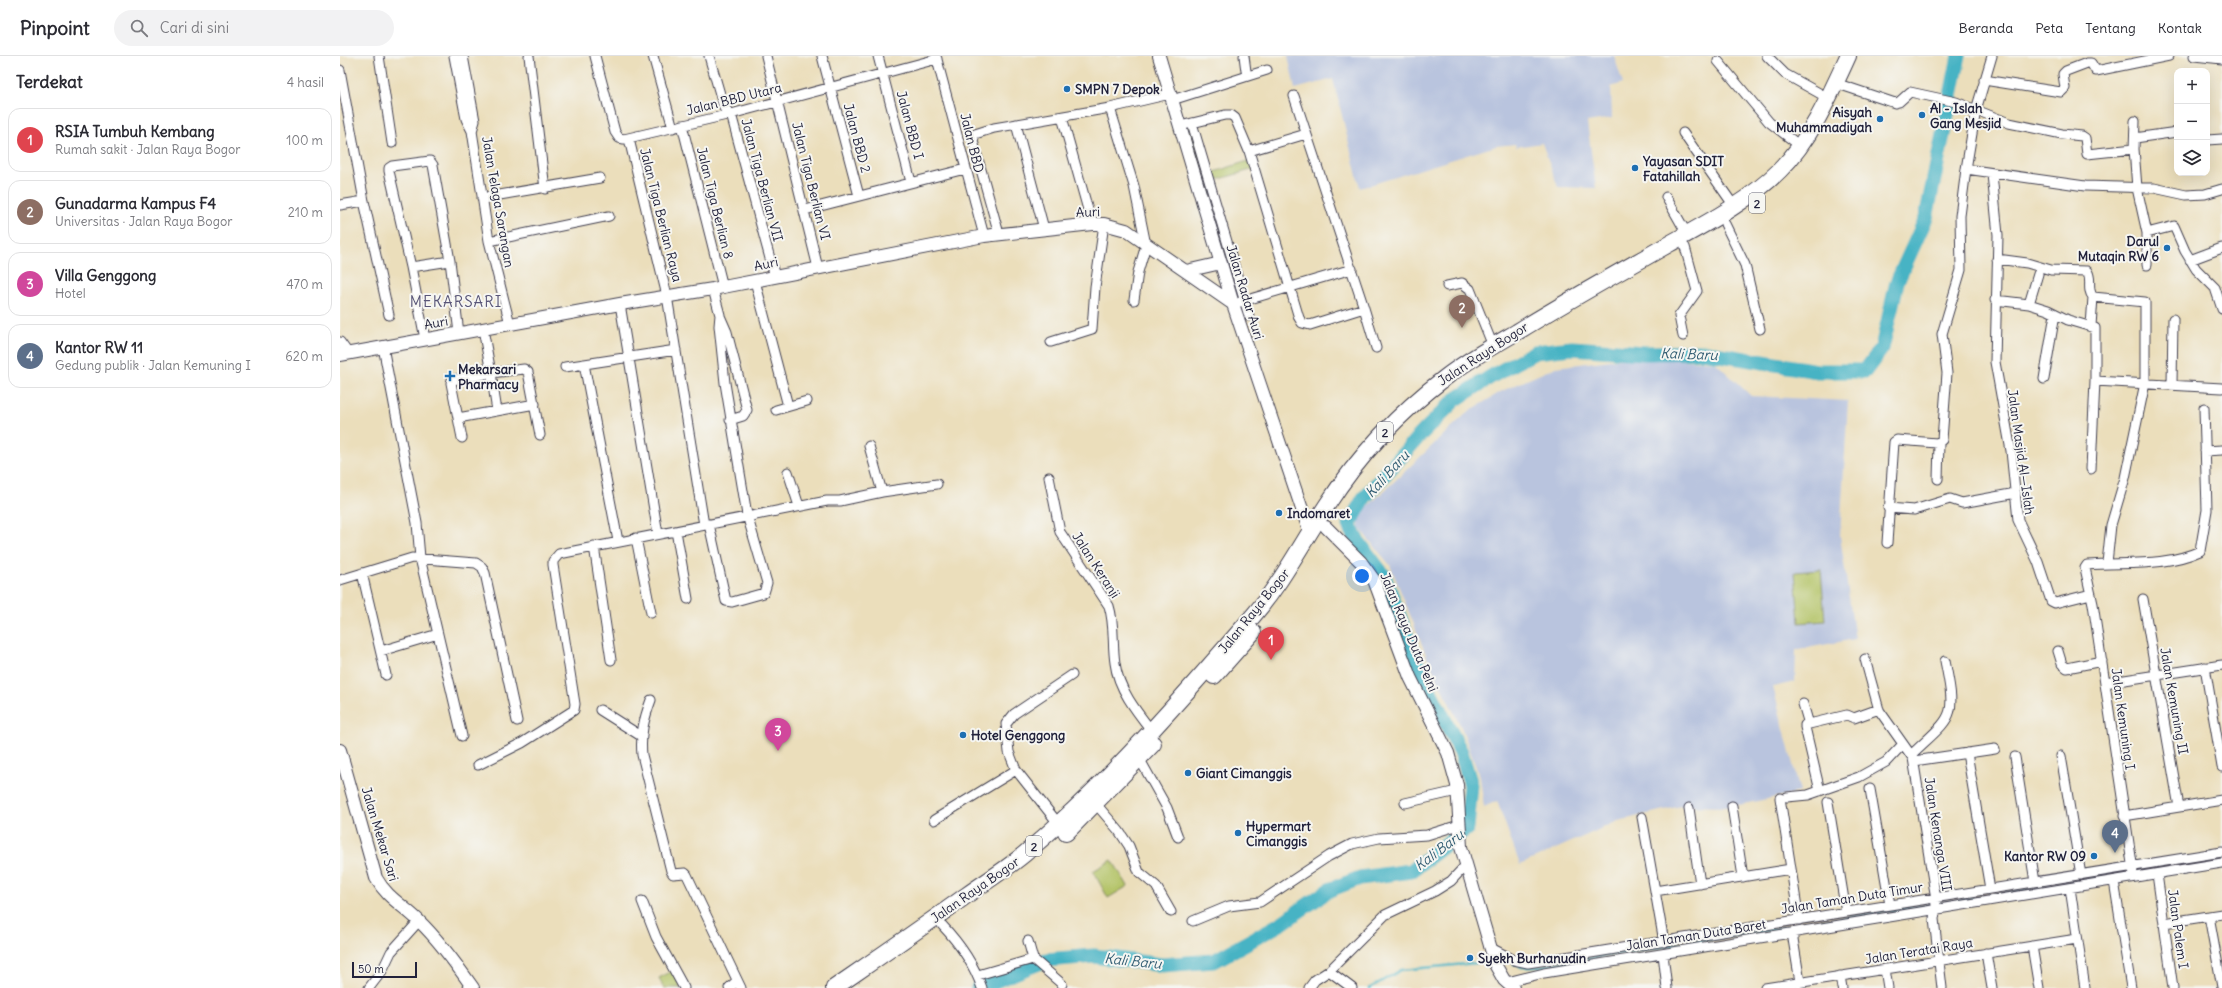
<!DOCTYPE html>
<html lang="id">
<head>
<meta charset="utf-8">
<style>
  :root { --surface:#fff; --page:#f2f2f3; --text:#2b2b33; --muted:#7c7c81; --line:#e1e1e2; --accent:#0b8043 }
  body { margin:0; font-family:Delius,sans-serif; background:var(--page); color:var(--text) }
  .controls { position:absolute; right:12px; top:12px; display:grid; overflow:hidden; border-radius:8px; box-shadow:0 4px 16px #0002 }
  .controls button { width:36px; height:36px; display:grid; place-items:center; padding:0; border:0; border-bottom:1px solid var(--line); background:var(--surface); color:var(--text); font:20px sans-serif }
  .scale { position:absolute; left:12px; bottom:10px; width:65px; box-sizing:border-box; padding-left:4px; border:2px solid #22223b; border-top:0; font-size:11px; line-height:14px; white-space:nowrap; color:#22223b; -webkit-text-stroke:3px #f6f6f2; paint-order:stroke }
  .you { position:absolute; left:1022px; top:520px; width:14px; height:14px; margin:-10px; border:3px solid #fff; border-radius:50%; background:#1a73e8; box-shadow:0 0 0 6px #1a73e833 }
  .badge { display:grid; place-items:center; width:26px; height:26px; border-radius:50%; background:var(--accent); color:#fff; font-size:13px; font-weight:700 }
  .pin { position:absolute; translate:-50% -33px; filter:drop-shadow(0 1px 2px #0008) }
  .pin::after { content:''; position:absolute; top:21px; width:14px; height:12px; background:inherit; clip-path:polygon(0 0,100% 0,50% 100%) }
  .list { margin:0; padding:0; list-style:none }
  h2 { display:flex; justify-content:space-between; align-items:center; height:52px; margin:0; padding:0 16px; font-size:17px }
  h2 small { font-size:13px; font-weight:400; color:var(--muted) }
  .list li { display:grid; grid-template-columns:26px 1fr auto; gap:12px; align-items:center; box-sizing:border-box; height:64px; margin:0 8px 8px; padding:0 8px; border:1px solid var(--line); border-radius:12px }
  .list b { display:block; font-size:15px; white-space:nowrap }
  .list p { margin:0; font-size:13px; white-space:nowrap; color:var(--muted) }
  .list em { font-size:13px; font-style:normal; color:var(--muted) }
  .icon { flex:none; width:22px; height:22px; fill:none; stroke:currentColor; stroke-width:2; stroke-linecap:round; stroke-linejoin:round }
  .map { position:relative; flex:none; width:1882px; height:932px; overflow:hidden }
  header { display:flex; align-items:center; gap:24px; box-sizing:border-box; height:56px; padding:0 20px; background:var(--surface); border-bottom:1px solid var(--line) }
  header strong { font-size:19px }
  nav { display:flex; gap:22px; margin-inline-start:auto; font-size:14px }
  .search { width:280px; height:36px; background:var(--page); display:flex; align-items:center; gap:10px; box-sizing:border-box; padding:0 14px; border-radius:22px; color:var(--muted); font-size:15px }
  main { display:flex }
  aside { flex:1; background:var(--surface) }
  .map>svg:first-child { display:block }
  .industrial { fill:#b9c4de }
  .green { fill:#b3c366; stroke:#6a7250 }
  .lines { fill:none; stroke-linecap:round; stroke-linejoin:round }
  .stream { stroke:#47b3c4; stroke-width:2.5 }
  .river { stroke:#47b3c4; stroke-width:15 }
  .street-casing { stroke:#403e4e; stroke-width:11 }
  .secondary-casing { stroke:#403e4e; stroke-width:14 }
  .highway-casing { stroke:#403e4e; stroke-width:18 }
  .street { stroke:#fff; stroke-width:9 }
  .secondary { stroke:#fff; stroke-width:12 }
  .highway { stroke:#fff; stroke-width:16 }
  .poi-dot { fill:#1f6fb2; stroke:#f6f6f2; stroke-width:1.5 }
  .labels { text-anchor:middle; dominant-baseline:central; stroke-width:4; stroke-linejoin:round; paint-order:stroke }
  .shield { fill:#f6f6f2; stroke:#626272; stroke-width:1 }
  .shield-label { font-size:12px; font-weight:bold; fill:#22223b }
  .poi-label { font-size:13px; font-weight:bold; fill:#22223b; stroke:#f6f6f2; text-anchor:start }
  .street-label { font-size:13px; fill:#22223b; stroke:#f6f6f2 }
  .water-label { font-size:14px; font-style:italic; fill:#315c72; stroke:#f6f6f2 }
  .quarter-label { font-size:15px; letter-spacing:1px; fill:#595678; stroke:#f6f6f2 }
</style>
</head>
<body>
<header>
<strong>Pinpoint</strong>
<div class="search"><svg class="icon" aria-label="search" viewBox="0 0 24 24"><circle cx="10" cy="10" r="6"/><path d="M15 15l6 6"/></svg>Cari di sini</div>
<nav><a>Beranda</a><a>Peta</a><a>Tentang</a><a>Kontak</a></nav>
</header>
<main>
<aside>
<h2>Terdekat<small>4 hasil</small></h2>
<ul class="list">
<li><span class="badge" style="background:#e0444e">1</span><div><b>RSIA Tumbuh Kembang</b><p>Rumah sakit · Jalan Raya Bogor</p></div><em>100 m</em></li>
<li><span class="badge" style="background:#8d6e63">2</span><div><b>Gunadarma Kampus F4</b><p>Universitas · Jalan Raya Bogor</p></div><em>210 m</em></li>
<li><span class="badge" style="background:#d1479c">3</span><div><b>Villa Genggong</b><p>Hotel</p></div><em>470 m</em></li>
<li><span class="badge" style="background:#5c6f8a">4</span><div><b>Kantor RW 11</b><p>Gedung publik · Jalan Kemuning I</p></div><em>620 m</em></li>
</ul>
</aside>
<div class="map">
<svg width="1882" height="932" viewBox="0 0 1882 932">
  <rect width="100%" height="100%" fill="#f6f6f2"/>
  <filter id="ink" filterUnits="userSpaceOnUse"><feTurbulence type="fractalNoise" baseFrequency=".025" numOctaves="2"/><feDisplacementMap in="SourceGraphic" scale="8" xChannelSelector="R" yChannelSelector="G"/><feConvolveMatrix kernelMatrix="1 2 1 2 8 2 1 2 1" color-interpolation-filters="sRGB"/></filter>
  <filter id="wash" filterUnits="userSpaceOnUse"><feTurbulence type="fractalNoise" baseFrequency=".012" numOctaves="4" result="noise"/><feDisplacementMap in="SourceGraphic" scale="16" xChannelSelector="R" yChannelSelector="G"/><feGaussianBlur stdDeviation="0.9" result="paint"/><feColorMatrix in="noise" values="0 0 0 0 0 0 0 0 0 0 0 0 0 0 0 0 0 1.4 0 .05"/><feComposite in="paint" operator="in"/></filter>
  <g filter="url(#wash)">
    <rect width="100%" height="100%" fill="#ebdebb"/>
    <path class="industrial" d="M 948,0 L 1274,0 L 1283,27 L 1271,31 L 1272,62 L 1247,66 L 1256,132 L 1218,131 L 1202,87 L 1176,91 L 1175,88 L 1156,90 L 1020,132 L 993,23 L 955,33 Z
      M 1295,301 L 1375,306 L 1411,340 L 1508,345 L 1500,480 L 1515,583 L 1456,594 L 1455,626 L 1433,631 L 1460,736 L 1389,751 L 1341,750 L 1278,765 L 1180,809 L 1157,745 L 1144,751 L 1140,722 L 1122,673 L 1089,606 L 1050,509 L 1019,472 L 1019,465 L 1026,452 L 1128,356 L 1162,335 L 1216,311 Z"/>
    <path class="green" d="M 852,67 L 868,118 L 911,104 L 914,113 L 870,126 L 905,244 L 893,248 L 840,70 Z
      M 1481,514 L 1485,565 L 1459,567 L 1455,516 Z
      M 772,804 L 788,830 L 768,842 L 753,815 Z
      M 332,915 L 341,932 L 324,932 L 319,922 Z"/>
    <g class="lines">
      <path class="stream" d="M 1598,848 L 1882,802
        M 1174,908 L 1182,911 L 1195,911 L 1593,848
        M 1030,932 L 1061,914 L 1137,907 L 1149,901"/>
      <path class="river" d="M 638,932 L 706,904 L 754,900 L 822,909 L 874,905 L 942,867 L 989,834 L 1020,822 L 1071,815 L 1127,772 L 1131,729 L 1121,696 L 1082,620 L 1044,520 L 1017,484 L 1009,469 L 1024,442 L 1081,378 L 1115,344 L 1152,320 L 1195,296 L 1232,292 L 1304,297 L 1363,296 L 1477,315 L 1525,315 L 1542,292 L 1557,226 L 1586,162 L 1619,0"/>
    </g>
  </g>
  <g filter="url(#ink)">
    <g class="lines">
      <g class="street-casing">
        <path id="street" d="M 39,0 L 52,87
          M 114,0 L 126,63 L 132,75
          M 123,0 L 135,65 L 132,75 L 149,185 L 170,268
          M 189,0 L 205,133
          M 255,0 L 275,76 L 279,82 L 284,83 L 391,58 L 597,3
          M 313,0 L 333,72
          M 369,0 L 384,52 L 391,58 L 435,221
          M 426,0 L 478,212
          M 482,0 L 519,140
          M 538,0 L 571,126
          M 596,0 L 644,180
          M 904,0 L 906,15
          M 1427,0 L 1445,18 L 1488,42
          M 1854,0 L 1882,3
          M 1378,5 L 1429,66 L 1460,90
          M 0,14 L 24,145 L 49,259
          M 1644,24 L 1721,36 L 1725,32 L 1723,18 L 1726,15 L 1747,7 L 1751,7 L 1756,15 L 1829,0
          M 1504,30 L 1555,47 L 1559,46 L 1570,36 L 1616,46 L 1669,67 L 1722,78 L 1742,80 L 1745,82 L 1747,98 L 1794,93
          M 954,40 L 1024,252
          M 832,44 L 927,14
          M 770,52 L 794,130 L 806,189 L 798,216 L 794,244
          M 722,61 L 752,168
          M 1795,65 L 1794,93 L 1797,132 L 1807,177 L 1807,209
          M 852,67 L 909,260
          M 676,68 L 704,173
          M 342,69 L 383,231
          M 840,70 L 885,59 L 891,59 L 895,62 L 909,95 L 959,262 L 962,267 L 970,269 L 1024,252 L 1036,292
          M 1343,77 L 1394,150
          M 1795,82 L 1837,76
          M 289,83 L 327,240 L 364,469
          M 1867,84 L 1882,83
          M 909,95 L 966,78
          M 1626,113 L 1745,130 L 1814,132 L 1846,139 L 1865,138 L 1882,133
          M 1652,118 L 1658,179 L 1655,306 L 1671,395 L 1678,464 L 1698,506 L 1711,545 L 1715,547 L 1751,538
          M 1326,141 L 1347,178
          M 142,142 L 260,122
          M 0,149 L 24,145
          M 465,154 L 625,113
          M 1385,168 L 1405,209 L 1420,273
          M 1807,177 L 1834,170 L 1845,195 L 1856,213 L 1875,232 L 1882,253
          M 659,178 L 633,85 L 635,78 L 654,72 L 770,52 L 830,38
          M 149,185 L 269,160
          M 1657,203 L 1687,207 L 1711,214 L 1747,215 C 1753,223 1746,233 1753,241
          M 1850,204 L 1882,192
          M 71,211 L 110,205
          M 415,225 L 448,350
          M 1107,230 L 1122,227 L 1130,233 L 1153,290
          M 1655,244 L 1689,248 L 1708,254 L 1728,264 L 1755,272 L 1755,325 L 1751,413
          M 900,246 L 1012,213
          M 280,248 L 318,478
          M 1689,248 L 1698,218
          M 380,260 L 387,276 L 407,354 L 403,360 L 390,364
          M 1751,270 L 1753,241 L 1805,246 L 1805,327 L 1785,422 L 1771,469 L 1767,507
          M 143,273 L 151,317 L 184,313 L 188,316 L 200,379
          M 1343,280 L 1339,260 L 1357,235 L 1345,191
          M 85,283 L 71,211 L 49,115 L 49,112 L 52,110 L 90,105 L 93,109 L 110,205 L 119,277
          M 0,286 L 8,297
          M 711,286 L 752,273 L 755,231 L 764,168
          M 43,291 L 77,467 L 80,502 L 122,680
          M 244,308 L 278,485
          M 225,311 L 336,294
          M 1704,323 L 1715,258
          M 1755,325 L 1882,332
          M 1832,329 L 1833,263
          M 436,354 L 467,345
          M 118,362 L 195,348
          M 122,382 L 111,327 L 112,324 L 151,317 L 157,355
          M 529,390 L 542,436
          M 1865,395 L 1882,394
          M 448,416 L 459,450
          M 709,421 L 720,476 L 769,550 C 775,569 772,588 775,607 C 778,632 796,655 811,674
          M 1598,423 L 1599,387
          M 1548,452 L 1574,454 L 1610,443 L 1622,447 L 1676,437
          M 369,468 L 386,545 L 392,546 L 424,537 L 427,527 L 407,459 L 385,327 L 379,270 L 380,259 L 373,233
          M 336,475 L 348,543
          M 296,482 L 311,557
          M 1547,487 L 1554,386 L 1557,384 L 1597,387 L 1602,384 L 1607,317 L 1602,278 L 1621,214 L 1620,160 L 1626,113 L 1636,54 L 1652,0
          M 254,490 L 271,604
          M 22,517 L 46,619
          M 0,524 L 72,502 L 136,507 L 142,511 L 145,517 L 177,665
          M 1803,543 L 1839,751
          M 41,595 L 98,578
          M 1718,595 L 1722,608 L 1727,612 L 1762,605
          M 1525,603 L 1539,654 L 1573,702 L 1595,837 L 1596,850 L 1594,863 L 1602,932
          M 1865,611 L 1882,711
          M 1765,627 L 1882,609
          M 311,644 C 304,663 300,678 302,699 L 331,815 L 333,818 L 345,817 L 347,819 L 401,932
          M 1463,648 L 1468,665 L 1465,671 L 1480,735
          M 260,654 L 301,680
          M 1465,669 L 1507,659 L 1514,662 L 1539,653
          M 1627,697 L 1650,833
          M 1572,698 C 1613,659 1617,664 1605,605
          M 1721,700 L 1741,819
          M 1675,701 L 1695,826
          M 799,702 L 827,752 L 838,781
          M 1574,705 L 1655,693
          M 138,709 L 182,687 L 234,654 L 235,648 L 213,509 L 213,505 L 219,498 L 487,445 L 500,445 L 542,436 L 597,428
          M 1530,733 L 1550,849
          M 1447,741 L 1468,739 L 1519,721 L 1546,706 L 1563,688
          M 1440,742 L 1459,864
          M 1488,746 L 1506,856
          M 1065,747 L 1117,735
          M 756,748 L 779,775 L 789,790 L 799,816 L 816,830 L 831,856
          M 1392,750 L 1403,821
          M 1349,752 L 1360,828
          M 1784,760 L 1882,744
          M 1302,761 L 1324,886
          M 594,764 L 676,714
          M 721,771 L 676,714 L 669,696 L 666,668 L 674,658 L 732,619
          M 1793,814 L 1753,548 L 1745,512 L 1747,509 C 1785,506 1825,511 1860,495 L 1867,454 L 1864,352
          M 1817,818 L 1833,932
          M 1774,825 L 1791,932
          M 1730,832 L 1745,932
          M 1315,835 L 1451,813
          M 302,845 L 316,881 L 344,932
          M 1869,860 L 1882,931
          M 853,865 L 889,850 L 920,846 L 989,800 L 1012,788 L 1039,782 L 1087,779 L 1119,769
          M 1824,867 L 1882,858
          M 602,869 C 619,887 634,908 642,932
          M 1452,877 L 1461,932
          M 688,885 L 693,903
          M 1692,890 L 1699,932
          M 1149,891 L 1174,904 L 1188,907 L 1882,796
          M 1646,897 L 1652,932
          M 1323,898 L 1327,932
          M 1545,913 L 1548,932
          M 989,915 L 1012,932
          M 638,919 L 693,903 L 722,928
          M 1500,920 L 1502,932
          M 1167,926 L 1204,917 L 1882,807
          M 29,932 L 42,915 L 51,896 L 79,865
          M 389,932 L 397,925
          M 969,932 L 975,924 L 989,915 L 1045,859 L 1095,835 L 1111,825 L 1125,810
          M 1425,932 L 1737,883"/>
      </g>
      <g class="secondary-casing">
        <path id="secondary" d="M 819,0 L 893,248 L 970,477
          M 846,215 L 881,207
          M 0,299 L 280,248 L 373,233 L 644,180 L 752,168 L 764,168 L 786,174 L 893,248
          M 986,471 L 1021,506 L 1034,524 L 1070,621 L 1108,697 L 1117,729 L 1121,791 L 1156,910 L 1164,924 L 1173,932
          M 0,694 L 36,822 C 47,842 63,849 79,865 C 99,884 117,909 133,932"/>
      </g>
      <g class="highway-casing">
        <path id="highway" d="M 874,620 L 913,576
          M 726,777 L 813,688
          M 494,932 C 539,901 583,871 627,839 C 648,824 670,811 689,794 C 770,725 843,641 913,560 C 942,526 962,487 987,449 C 1018,401 1060,356 1106,321 C 1128,304 1153,290 1177,276 C 1227,245 1278,217 1329,188 C 1367,167 1409,145 1440,114 C 1471,83 1490,39 1508,0"/>
      </g>
      <use href="#street" class="street"/>
      <use href="#secondary" class="secondary"/>
      <use href="#highway" class="highway"/>
    </g>
  </g>
  <g class="poi-dot">
    <circle cx="727" cy="33" r="4"/>
    <circle cx="1582" cy="59" r="4"/>
    <circle cx="1540" cy="63" r="4"/>
    <circle cx="1295" cy="112" r="4"/>
    <circle cx="1827" cy="192" r="4"/>
    <path d="M108 314h4v4h4v4h-4v4h-4v-4h-4v-4h4z"/>
    <circle cx="939" cy="457" r="4"/>
    <circle cx="623" cy="679" r="4"/>
    <circle cx="848" cy="717" r="4"/>
    <circle cx="898" cy="777" r="4"/>
    <circle cx="1754" cy="800" r="4"/>
    <circle cx="1130" cy="902" r="4"/>
  </g>
  <g class="labels">
    <g class="shield">
      <rect x="1409" y="137" width="16" height="20" rx="3"/>
      <rect x="1037" y="366" width="16" height="20" rx="3"/>
      <rect x="686" y="780" width="16" height="20" rx="3"/>
    </g>
    <g class="shield-label">
      <text x="1417" y="147">2</text>
      <text x="1045" y="376">2</text>
      <text x="694" y="790">2</text>
    </g>
    <g class="poi-label">
      <text x="735" y="33">SMPN 7 Depok</text>
      <text x="1590" y="52">Al - Islah<tspan x="1590" dy="15">Gang Mesjid</tspan></text>
      <text x="1532" y="56" text-anchor="end">Aisyah<tspan x="1532" dy="15">Muhammadiyah</tspan></text>
      <text x="1303" y="105">Yayasan SDIT<tspan x="1303" dy="15">Fatahillah</tspan></text>
      <text x="1819" y="185" text-anchor="end">Darul<tspan x="1819" dy="15">Mutaqin RW 6</tspan></text>
      <text x="118" y="313">Mekarsari<tspan x="118" dy="15">Pharmacy</tspan></text>
      <text x="947" y="457">Indomaret</text>
      <text x="631" y="679">Hotel Genggong</text>
      <text x="856" y="717">Giant Cimanggis</text>
      <text x="906" y="770">Hypermart<tspan x="906" dy="15">Cimanggis</tspan></text>
      <text x="1746" y="800" text-anchor="end">Kantor RW 09</text>
      <text x="1138" y="902">Syekh Burhanudin</text>
    </g>
    <g class="street-label">
      <text transform="translate(394 43) rotate(-14)">Jalan BBD Utara</text>
      <text transform="translate(570 69) rotate(75)">Jalan BBD I</text>
      <text transform="translate(517 82) rotate(75)">Jalan BBD 2</text>
      <text transform="translate(632 87) rotate(76)">Jalan BBD</text>
      <text transform="translate(422 124) rotate(75)">Jalan Tiga Berlian VII</text>
      <text transform="translate(471 125) rotate(76)">Jalan Tiga Berlian VI</text>
      <text transform="translate(158 146) rotate(80)">Jalan Telaga Sarangan</text>
      <text transform="translate(375 147) rotate(76)">Jalan Tiga Berlian 8</text>
      <text transform="translate(748 156) rotate(-2)">Auri</text>
      <text transform="translate(321 159) rotate(76)">Jalan Tiga Berlian Raya</text>
      <text transform="translate(426 208) rotate(-12)">Auri</text>
      <text transform="translate(905 236) rotate(73)">Jalan Radar Auri</text>
      <text transform="translate(96 267) rotate(-10)">Auri</text>
      <text transform="translate(1143 298) rotate(-33)">Jalan Raya Bogor</text>
      <text transform="translate(1681 396) rotate(82)">Jalan Masjid Al—Islah</text>
      <text transform="translate(756 509) rotate(57)">Jalan Keranji</text>
      <text transform="translate(914 555) rotate(-51)">Jalan Raya Bogor</text>
      <text transform="translate(1069 576) rotate(67)">Jalan Raya Duta Pelni</text>
      <text transform="translate(1834 645) rotate(80)">Jalan Kemuning II</text>
      <text transform="translate(1783 663) rotate(82)">Jalan Kemuning I</text>
      <text transform="translate(40 778) rotate(73)">Jalan Mekar Sari</text>
      <text transform="translate(1598 778) rotate(81)">Jalan Kenanga VIII</text>
      <text transform="translate(635 834) rotate(-35)">Jalan Raya Bogor</text>
      <text transform="translate(1512 842) rotate(-9)">Jalan Taman Duta Timur</text>
      <text transform="translate(1838 873) rotate(82)">Jalan Palem I</text>
      <text transform="translate(1356 879) rotate(-9)">Jalan Taman Duta Baret</text>
      <text transform="translate(1579 895) rotate(-9)">Jalan Teratai Raya</text>
    </g>
    <g class="water-label">
      <text transform="translate(1349 298) rotate(2)">Kali Baru</text>
      <text transform="translate(1047 418) rotate(-48)">Kali Baru</text>
      <text transform="translate(1099 794) rotate(-37)">Kali Baru</text>
      <text transform="translate(793 905) rotate(6)">Kali Baru</text>
    </g>
    <g class="quarter-label">
      <text x="116" y="245">MEKARSARI</text>
    </g>
  </g>
</svg>
<div class="controls">
<button>+</button>
<button>−</button>
<button><svg class="icon" aria-label="layers" viewBox="0 0 24 24"><path d="M12 4l9 5-9 5-9-5zM3 14l9 5 9-5"/></svg></button>
</div>
<div class="scale">50 m</div>
<div class="you"></div>
<div class="pin badge" style="left:931px;top:604px;background:#e0444e">1</div>
<div class="pin badge" style="left:1122px;top:272px;background:#8d6e63">2</div>
<div class="pin badge" style="left:438px;top:695px;background:#d1479c">3</div>
<div class="pin badge" style="left:1775px;top:797px;background:#5c6f8a">4</div>
</div>
</main>
</body>
</html>
